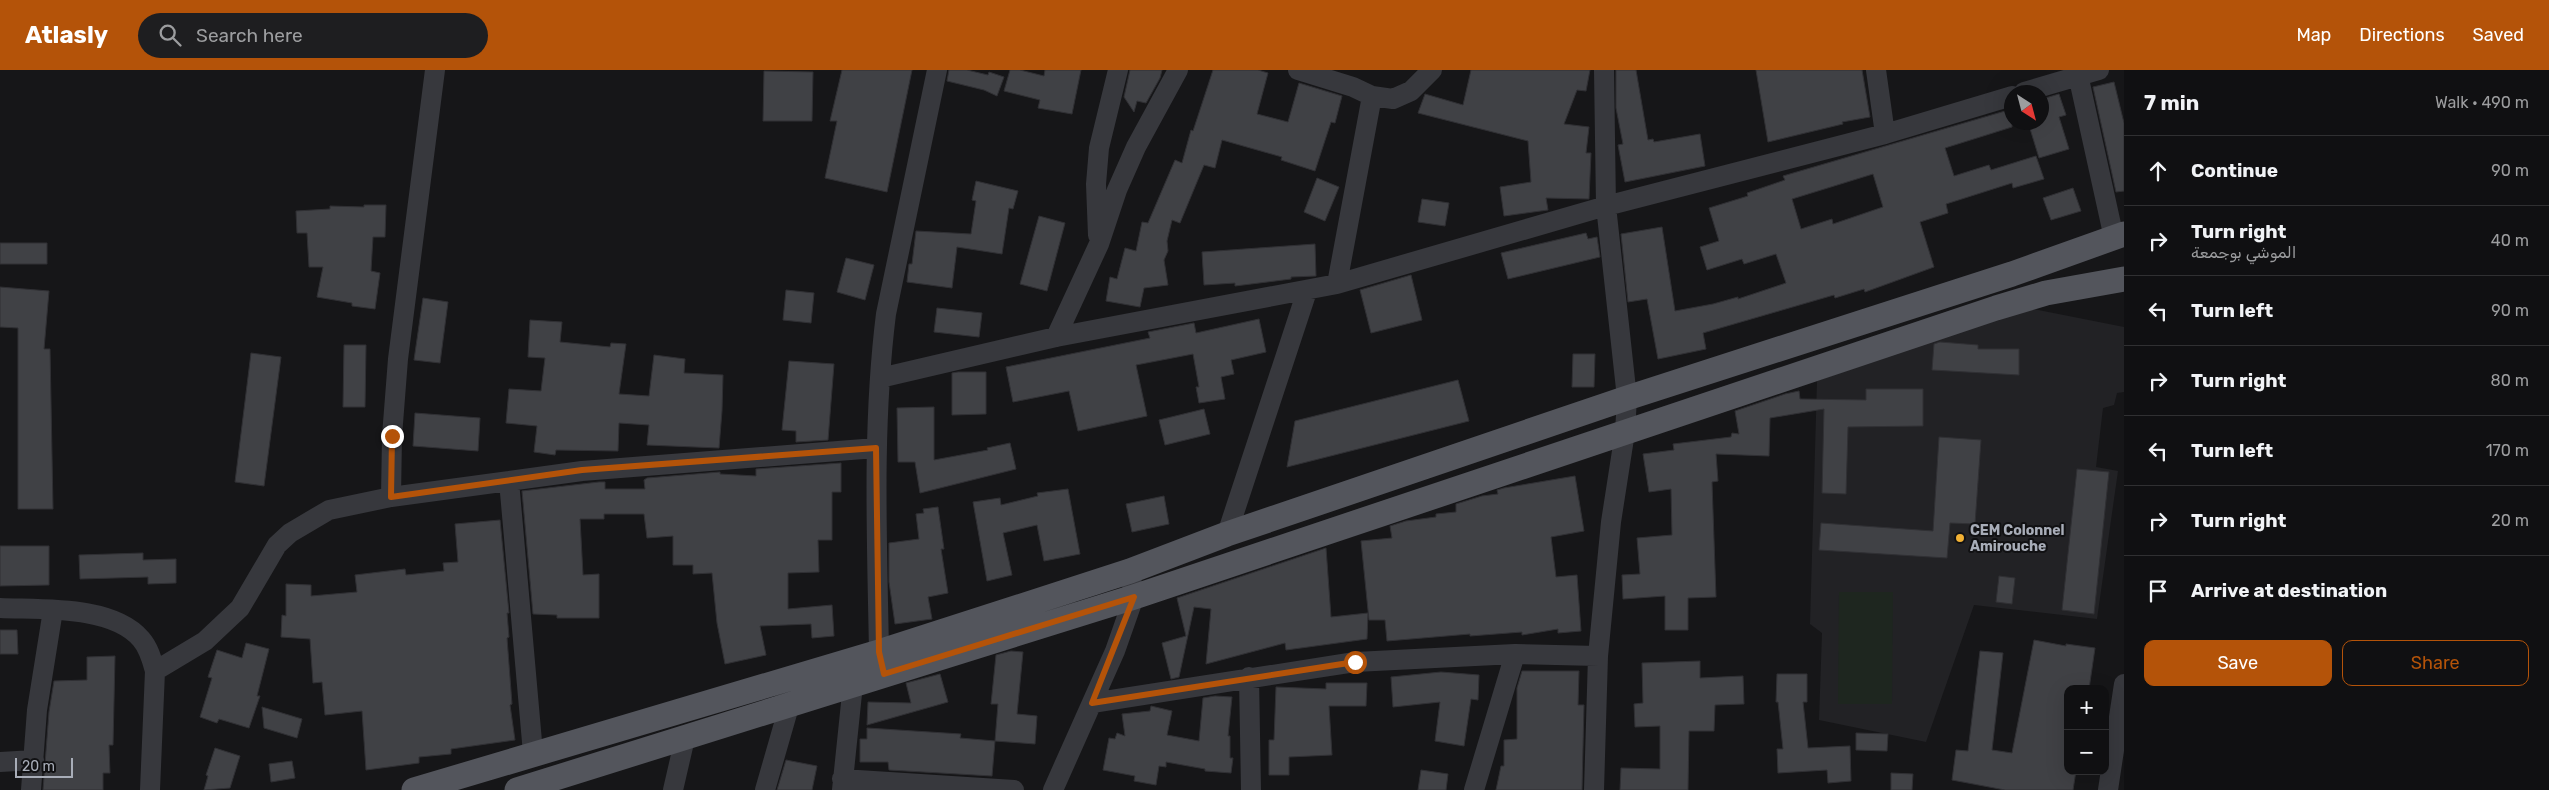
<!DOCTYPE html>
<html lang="en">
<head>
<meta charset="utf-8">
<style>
  :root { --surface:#101012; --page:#1e1e20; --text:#f1f3f6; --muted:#9c9d9f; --line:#303032; --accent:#b45309 }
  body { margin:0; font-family:Rubik,"Noto Naskh Arabic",sans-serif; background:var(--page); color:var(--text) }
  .controls { position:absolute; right:15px; bottom:15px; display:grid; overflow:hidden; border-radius:10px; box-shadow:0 5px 20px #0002 }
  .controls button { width:45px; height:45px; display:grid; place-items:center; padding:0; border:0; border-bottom:1px solid var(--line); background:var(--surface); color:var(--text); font:25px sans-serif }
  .compass { position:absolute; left:2004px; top:15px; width:45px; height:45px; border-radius:50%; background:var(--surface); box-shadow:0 5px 20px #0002; rotate:144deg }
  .scale { position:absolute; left:15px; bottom:12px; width:58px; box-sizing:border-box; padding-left:5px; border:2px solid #a8adb8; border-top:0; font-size:14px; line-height:18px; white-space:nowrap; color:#a8adb8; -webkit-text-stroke:4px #111113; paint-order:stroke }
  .stop { position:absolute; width:15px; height:15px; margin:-11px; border:4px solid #b45309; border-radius:50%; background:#fff }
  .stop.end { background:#b45309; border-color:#fff; box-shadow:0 1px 5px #0008 }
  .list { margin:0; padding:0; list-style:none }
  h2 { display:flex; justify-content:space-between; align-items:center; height:65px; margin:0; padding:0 20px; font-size:21px }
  h2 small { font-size:16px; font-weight:400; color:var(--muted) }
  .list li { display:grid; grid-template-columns:32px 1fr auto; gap:15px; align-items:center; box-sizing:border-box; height:70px; padding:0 20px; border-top:1px solid var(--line) }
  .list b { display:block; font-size:19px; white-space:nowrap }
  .list p { margin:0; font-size:16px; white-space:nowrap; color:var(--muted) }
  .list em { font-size:16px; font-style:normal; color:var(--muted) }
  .actions { display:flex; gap:10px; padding:15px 20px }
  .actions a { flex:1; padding:11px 0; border:1px solid var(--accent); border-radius:10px; text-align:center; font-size:18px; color:var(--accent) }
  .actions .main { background:var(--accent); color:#fff }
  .icon { flex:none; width:28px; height:28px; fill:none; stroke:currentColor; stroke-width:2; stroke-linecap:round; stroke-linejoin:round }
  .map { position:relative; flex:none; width:2124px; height:720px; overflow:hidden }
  header { display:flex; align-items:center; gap:30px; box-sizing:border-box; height:70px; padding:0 25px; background:var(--accent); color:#fff }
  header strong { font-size:24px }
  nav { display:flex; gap:28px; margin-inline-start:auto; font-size:18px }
  .search { width:350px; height:45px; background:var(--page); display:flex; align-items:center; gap:12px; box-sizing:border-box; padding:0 18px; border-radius:28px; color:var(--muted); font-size:19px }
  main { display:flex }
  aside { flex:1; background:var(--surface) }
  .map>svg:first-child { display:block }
  .built { fill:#222225 }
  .green { fill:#1e261f }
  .building { fill:#404145; stroke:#303034; fill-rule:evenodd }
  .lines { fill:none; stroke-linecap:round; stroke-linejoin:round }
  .minor { stroke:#37383d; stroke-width:20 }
  .major { stroke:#53555c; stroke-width:25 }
  .route { stroke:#b45309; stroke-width:6 }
  .poi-dot { fill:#f2b134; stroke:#111113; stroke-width:2 }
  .labels { text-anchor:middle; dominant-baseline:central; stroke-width:4; stroke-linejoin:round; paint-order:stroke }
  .poi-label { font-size:14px; font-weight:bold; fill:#a8adb8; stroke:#111113; text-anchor:start }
</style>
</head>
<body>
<header>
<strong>Atlasly</strong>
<div class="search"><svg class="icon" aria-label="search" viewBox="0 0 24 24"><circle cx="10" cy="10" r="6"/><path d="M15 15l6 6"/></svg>Search here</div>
<nav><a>Map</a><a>Directions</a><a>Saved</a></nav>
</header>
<main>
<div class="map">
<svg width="2124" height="720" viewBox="0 0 2124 720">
  <rect width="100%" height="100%" fill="#161618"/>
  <path class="built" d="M 2023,237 L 2124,257 L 2124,322 L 2117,323 L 2114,335 L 2103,338 L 2096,397 L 2118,401 L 2097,549 L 1974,535 L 1926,672 L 1819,650 L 1822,563 L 1810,554 L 1817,311 Z"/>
  <path class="green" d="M 1839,522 L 1893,522 L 1892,634 L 1838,634 Z"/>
  <path class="building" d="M 842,0 L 912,0 L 887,122 L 825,108 L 837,51 L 830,51 Z
    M 949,0 L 967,0 L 988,5 L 989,2 L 1004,7 L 997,26 L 984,20 L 947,11 Z
    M 1010,0 L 1020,0 L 1044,6 L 1045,0 L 1081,0 L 1072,44 L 1038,38 L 1040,30 L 1004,21 Z
    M 1130,0 L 1162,0 L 1160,8 L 1146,33 L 1137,31 L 1134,42 L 1124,27 Z
    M 1213,0 L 1258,0 L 1268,3 L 1257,44 L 1288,52 L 1299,13 L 1342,26 L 1335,53 L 1331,52 L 1315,101 L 1281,90 L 1282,87 L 1222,70 L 1215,98 L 1204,95 L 1180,153 L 1172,150 L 1167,171 L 1168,181 L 1164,190 L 1168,215 L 1144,218 L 1140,237 L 1106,231 L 1110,207 L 1117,209 L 1125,178 L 1136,181 L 1142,152 L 1148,153 L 1175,90 L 1182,93 L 1191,60 L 1193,61 Z
    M 1471,0 L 1590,0 L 1586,21 L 1577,20 L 1564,54 L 1589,57 L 1586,83 L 1591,83 L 1589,129 L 1546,128 L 1548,140 L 1504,146 L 1500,117 L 1531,112 L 1528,71 L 1418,43 L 1425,24 L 1463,35 Z
    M 1616,0 L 1636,0 L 1648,70 L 1653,69 L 1654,72 L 1700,64 L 1705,96 L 1625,112 L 1618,75 L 1623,74 L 1616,38 Z
    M 1756,0 L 1862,0 L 1870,47 L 1842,52 L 1843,54 L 1768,72 Z
    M 764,1 L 813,2 L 812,51 L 763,51 Z
    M 2114,12 L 2124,53 L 2124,121 L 2116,122 L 2093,17 Z
    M 2059,24 L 2066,45 L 2059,47 L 2069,79 L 2039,88 L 2028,52 L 2042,52 L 2042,29 Z
    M 2012,39 L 2012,57 L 1945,78 L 1954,106 L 1989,95 L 1991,100 L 2036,86 L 2044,109 L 2013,118 L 2012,113 L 1946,134 L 1948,143 L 1920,152 L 1934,197 L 1865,222 L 1864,219 L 1835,228 L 1834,225 L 1703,263 L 1706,279 L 1658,289 L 1647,229 L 1628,232 L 1621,164 L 1662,157 L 1675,241 L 1713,234 L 1738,227 L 1738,229 L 1786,213 L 1776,184 L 1744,194 L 1742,189 L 1707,200 L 1700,177 L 1719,171 L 1709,138 L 1748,126 L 1747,123 L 1785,110 L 1783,106 ZM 1873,104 L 1883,137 L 1833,154 L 1832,149 L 1801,159 L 1792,129 Z
    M 1317,108 L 1339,117 L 1325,151 L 1304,142 Z
    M 976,111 L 1018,121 L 1013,139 L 1009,138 L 1002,184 L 957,177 L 952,218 L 907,212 L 909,194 L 912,194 L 916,161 L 971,164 L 976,131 L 972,130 Z
    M 2073,118 L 2081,141 L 2051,150 L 2043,128 Z
    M 1422,129 L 1449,133 L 1445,156 L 1418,152 Z
    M 364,135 L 386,135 L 385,167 L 373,167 L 371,201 L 380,203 L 375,239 L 352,236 L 352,233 L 317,227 L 323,197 L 309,197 L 307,163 L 297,163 L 296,141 L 330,139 L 330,136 L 364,137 Z
    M 1039,146 L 1065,153 L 1047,221 L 1020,214 Z
    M 1586,163 L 1588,169 L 1597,167 L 1600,187 L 1508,209 L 1501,183 Z
    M 0,173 L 47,173 L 47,194 L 0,194 Z
    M 1315,174 L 1316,206 L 1291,207 L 1291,209 L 1235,216 L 1235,213 L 1204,215 L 1202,182 Z
    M 846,188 L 874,195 L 865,230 L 837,222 Z
    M 1411,205 L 1422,250 L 1371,263 L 1360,220 Z
    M 0,217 L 49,221 L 44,279 L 50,279 L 53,439 L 18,439 L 18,258 L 0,257 Z
    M 786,220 L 814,223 L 811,253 L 783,250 Z
    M 423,228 L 448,232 L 440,293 L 414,290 Z
    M 937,238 L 982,243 L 979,267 L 934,262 Z
    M 1259,249 L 1266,282 L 1231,290 L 1234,304 L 1221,307 L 1225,329 L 1199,333 L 1196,317 L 1199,317 L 1193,284 L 1136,295 L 1147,346 L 1078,361 L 1069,321 L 1013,332 L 1006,297 L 1150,268 L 1148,262 L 1194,253 L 1196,263 Z
    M 530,250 L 562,252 L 560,272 L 610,277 L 611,273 L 626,274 L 619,324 L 649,326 L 654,285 L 685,289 L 684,303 L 723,305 L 722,341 L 719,378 L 647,375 L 649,355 L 619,353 L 618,381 L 556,380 L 555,385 L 534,382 L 537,356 L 506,353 L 509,319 L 541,321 L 545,288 L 528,287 Z
    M 1940,272 L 1978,275 L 1978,279 L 2019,279 L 2019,305 L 1932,300 L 1934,274 Z
    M 344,275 L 366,275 L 365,337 L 343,337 Z
    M 251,283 L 281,287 L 264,416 L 235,412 Z
    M 1573,284 L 1595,284 L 1594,317 L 1572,317 Z
    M 789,291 L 834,294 L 828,370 L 796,372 L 796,361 L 782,360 Z
    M 958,302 L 986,302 L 986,344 L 952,345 L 952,303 Z
    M 1458,310 L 1469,351 L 1287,397 L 1295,351 Z
    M 1866,319 L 1923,319 L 1923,356 L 1848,357 L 1846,424 L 1822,423 L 1824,339 L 1770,348 L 1769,386 L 1716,384 L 1718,411 L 1712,412 L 1716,527 L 1688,528 L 1688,560 L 1665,560 L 1665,526 L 1623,529 L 1622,505 L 1640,504 L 1637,468 L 1672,465 L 1671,419 L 1649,422 L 1643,384 L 1674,380 L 1673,374 L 1731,367 L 1732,363 L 1739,364 L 1735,341 L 1785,324 L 1799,321 L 1800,329 L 1866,330 Z
    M 934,337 L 934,390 L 988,380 L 987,378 L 1010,373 L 1016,399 L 920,423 L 915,392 L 898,392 L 897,338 Z
    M 1204,339 L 1210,364 L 1165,375 L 1159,350 Z
    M 415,343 L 480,348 L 478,381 L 413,376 Z
    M 1939,367 L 1981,370 L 1975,454 L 1950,453 L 1947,488 L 1819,480 L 1821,453 L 1933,461 Z
    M 841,393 L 841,422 L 832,422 L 832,470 L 818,470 L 819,502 L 788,503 L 788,539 L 832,535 L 834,566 L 812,568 L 811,554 L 760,556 L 766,585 L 725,594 L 717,553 L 712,503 L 693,504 L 693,495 L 673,495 L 673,466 L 647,468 L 644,444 L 604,444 L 604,449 L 580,449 L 583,505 L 599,504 L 599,548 L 557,548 L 557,545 L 533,544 L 522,421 L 599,412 L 605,412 L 605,419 L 645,419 L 644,410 L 647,408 L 720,402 L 720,404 L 756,406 L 756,399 Z
    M 2077,399 L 2109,402 L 2094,544 L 2062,540 Z
    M 1575,406 L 1584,461 L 1551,467 L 1556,507 L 1577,505 L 1581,561 L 1558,563 L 1558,559 L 1522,565 L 1522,562 L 1470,566 L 1470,564 L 1387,571 L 1385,550 L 1369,550 L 1361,471 L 1392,468 L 1390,456 L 1406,451 L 1436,447 L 1436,444 L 1456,442 L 1456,434 L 1482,426 L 1498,424 L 1497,420 L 1504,418 Z
    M 1068,419 L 1080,484 L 1044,491 L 1037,455 L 1003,463 L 1012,505 L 987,511 L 973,432 L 1000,428 L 1001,435 L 1038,426 L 1037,423 Z
    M 1164,426 L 1169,454 L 1132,462 L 1126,434 Z
    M 938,437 L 944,479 L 941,479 L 948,523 L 928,527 L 932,549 L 895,554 L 889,512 L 889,473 L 919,469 L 916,444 L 924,443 L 923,439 Z
    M 500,450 L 509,543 L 507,543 L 509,567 L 507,568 L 512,634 L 510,635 L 515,670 L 451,679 L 451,684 L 419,687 L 419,693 L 366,700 L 362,641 L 325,645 L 322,612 L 313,613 L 310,569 L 281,567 L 282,545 L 286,546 L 286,514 L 311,515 L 311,526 L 357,522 L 355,505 L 405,499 L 406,505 L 444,501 L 443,493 L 458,492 L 455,454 Z
    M 0,476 L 49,476 L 49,515 L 0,516 Z
    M 1326,478 L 1331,547 L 1368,543 L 1367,569 L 1286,580 L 1285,573 L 1206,594 L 1211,539 L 1194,537 L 1179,607 L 1171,609 L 1162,573 L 1186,566 L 1177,528 Z
    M 143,483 L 143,490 L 176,489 L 176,513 L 148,514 L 148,507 L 80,509 L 79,485 Z
    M 1999,506 L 2015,508 L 2012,534 L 1996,532 Z
    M 0,560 L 17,560 L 18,584 L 0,584 Z
    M 2034,570 L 2066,576 L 2066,574 L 2095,578 L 2089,619 L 2068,619 L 2068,701 L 2076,701 L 2073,720 L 2005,720 L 1952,710 L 1956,680 L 1968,681 L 1980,581 L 2003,583 L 1992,680 L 2012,683 Z
    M 246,573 L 269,579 L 257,626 L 260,626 L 249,658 L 219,649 L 217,653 L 200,647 L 212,608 L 208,607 L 217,580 L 242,588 Z
    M 1011,581 L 1023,582 L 1017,644 L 1037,646 L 1035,674 L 995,671 L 998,634 L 991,634 L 996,585 Z
    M 115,586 L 113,675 L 109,675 L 110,703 L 103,703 L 103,720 L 43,720 L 49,642 L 54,611 L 87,610 L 87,587 Z
    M 1700,591 L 1700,608 L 1743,606 L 1744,634 L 1715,635 L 1714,661 L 1689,661 L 1688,720 L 1620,720 L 1621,698 L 1660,699 L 1660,656 L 1635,657 L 1634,634 L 1643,633 L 1642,593 Z
    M 1522,601 L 1579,601 L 1578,635 L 1584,635 L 1582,720 L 1496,720 L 1501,696 L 1504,696 L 1504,670 L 1517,669 L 1517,618 Z
    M 1441,602 L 1479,605 L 1478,630 L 1471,629 L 1464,676 L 1435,671 L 1440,632 L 1393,637 L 1391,607 Z
    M 940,604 L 948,632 L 867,655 L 868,632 L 911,633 L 906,613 Z
    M 1777,604 L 1807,604 L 1807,632 L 1803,632 L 1808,678 L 1850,676 L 1851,711 L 1828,713 L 1827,700 L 1778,703 L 1777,679 L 1783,679 L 1778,632 L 1776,632 Z
    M 1326,613 L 1367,613 L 1366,636 L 1329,636 L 1332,685 L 1289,687 L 1289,705 L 1269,705 L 1269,670 L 1274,670 L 1276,617 L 1326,619 Z
    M 1215,626 L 1232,627 L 1228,666 L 1230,666 L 1230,688 L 1233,688 L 1231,703 L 1205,701 L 1205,699 L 1166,692 L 1166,697 L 1159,696 L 1156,715 L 1134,711 L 1135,706 L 1103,700 L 1109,668 L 1115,669 L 1117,663 L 1125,666 L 1122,644 L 1150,641 L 1151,636 L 1172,641 L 1167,665 L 1199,671 L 1203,628 Z
    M 262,637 L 302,649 L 297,668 L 264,658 Z
    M 867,658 L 961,664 L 960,668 L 995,671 L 992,706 L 889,700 L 888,692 L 860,692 L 860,669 L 867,669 Z
    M 1856,663 L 1888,664 L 1887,681 L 1856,680 Z
    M 215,678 L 240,686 L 230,718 L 204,720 L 208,706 L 206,705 Z
    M 786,690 L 817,696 L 812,720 L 777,720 Z
    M 292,691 L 295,708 L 271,712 L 269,694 Z
    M 1421,700 L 1448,704 L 1446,720 L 1418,720 Z
    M 1891,703 L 1913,704 L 1912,720 L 1891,720 Z"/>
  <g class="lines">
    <path class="minor" d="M 1298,0 L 1353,17 L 1372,26 L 1393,29 L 1411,21 L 1432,0
      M 1876,0 L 1885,64
      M 2077,0 L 2114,168
      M 2024,22 L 2099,0
      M 1098,165 L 1096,114 L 1099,78 L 1118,0
      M 1337,214 L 1372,26
      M 1056,267 L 1099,174 L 1117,120 L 1136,77 L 1178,0
      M 880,308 L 1056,267 L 1337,214 L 1606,136 L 1885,64 L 2012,26
      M 509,411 L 533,683
      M 391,427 L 392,366 L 398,289 L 435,0
      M 1227,464 L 1307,221
      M 0,538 C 41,540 112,535 141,569 C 149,578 152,590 155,601 L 150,720
      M 882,594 L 879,582 C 877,469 872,356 886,244 L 937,0
      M 155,601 L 205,571 L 223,554 L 240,538 L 277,475 L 290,463 L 329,440 L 391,427 L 582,401 L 876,378
      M 1249,607 L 1251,720
      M 1092,633 L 1355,592 L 1515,584 L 1598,586
      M 0,692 L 34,690
      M 842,709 L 1014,720
      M 31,720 L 37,640 L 53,540
      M 673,720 L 685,668
      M 765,720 L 790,633
      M 842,720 L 853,614
      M 1053,720 L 1115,581 L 1134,527 L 1130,501
      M 1474,720 L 1515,584
      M 1594,720 L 1598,586 L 1611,452 L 1625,362 L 1627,328 L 1606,136 L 1604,0
      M 2108,720 L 2124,614"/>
    <path class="major" d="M 414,720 L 879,582 L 1130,501 L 1227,464 L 1627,328 L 2012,204 L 2124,164
      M 517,720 L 1134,527 L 1996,238 L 2046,223 L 2124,209"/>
  </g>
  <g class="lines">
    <path class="route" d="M 392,366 L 391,427 L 582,400 L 876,378 L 879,582 L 884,604 L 1134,527 L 1092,633 L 1355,592"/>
  </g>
  <circle class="poi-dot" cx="1960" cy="468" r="5"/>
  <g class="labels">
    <g class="poi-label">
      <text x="1970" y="460">CEM Colonnel<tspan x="1970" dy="16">Amirouche</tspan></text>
    </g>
  </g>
</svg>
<div class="controls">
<button>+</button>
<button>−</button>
</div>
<svg class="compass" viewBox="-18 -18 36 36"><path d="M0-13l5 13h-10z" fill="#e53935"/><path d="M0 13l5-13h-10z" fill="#9c9d9f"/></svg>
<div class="scale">20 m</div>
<div class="stop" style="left:1355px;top:592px"></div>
<div class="stop end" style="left:392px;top:366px"></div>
</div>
<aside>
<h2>7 min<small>Walk · 490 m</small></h2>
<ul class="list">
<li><svg class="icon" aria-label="ahead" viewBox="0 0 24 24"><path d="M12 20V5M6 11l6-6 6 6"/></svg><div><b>Continue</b></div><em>90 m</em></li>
<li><svg class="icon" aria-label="right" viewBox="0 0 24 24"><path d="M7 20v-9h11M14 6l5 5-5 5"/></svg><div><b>Turn right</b><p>الموشي بوجمعة</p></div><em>40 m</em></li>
<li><svg class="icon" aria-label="left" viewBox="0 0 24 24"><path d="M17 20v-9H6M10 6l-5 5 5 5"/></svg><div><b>Turn left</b></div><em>90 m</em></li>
<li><svg class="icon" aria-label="right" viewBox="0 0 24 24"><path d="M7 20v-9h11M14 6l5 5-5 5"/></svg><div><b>Turn right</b></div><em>80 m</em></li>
<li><svg class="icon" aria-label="left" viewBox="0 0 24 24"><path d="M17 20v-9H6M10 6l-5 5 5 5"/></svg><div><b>Turn left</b></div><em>170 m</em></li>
<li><svg class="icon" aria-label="right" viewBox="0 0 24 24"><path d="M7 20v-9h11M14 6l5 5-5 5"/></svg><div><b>Turn right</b></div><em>20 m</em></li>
<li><svg class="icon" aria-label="arrive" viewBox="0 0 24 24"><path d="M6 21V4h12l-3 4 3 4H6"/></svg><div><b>Arrive at destination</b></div></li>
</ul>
<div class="actions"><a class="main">Save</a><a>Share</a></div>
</aside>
</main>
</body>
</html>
